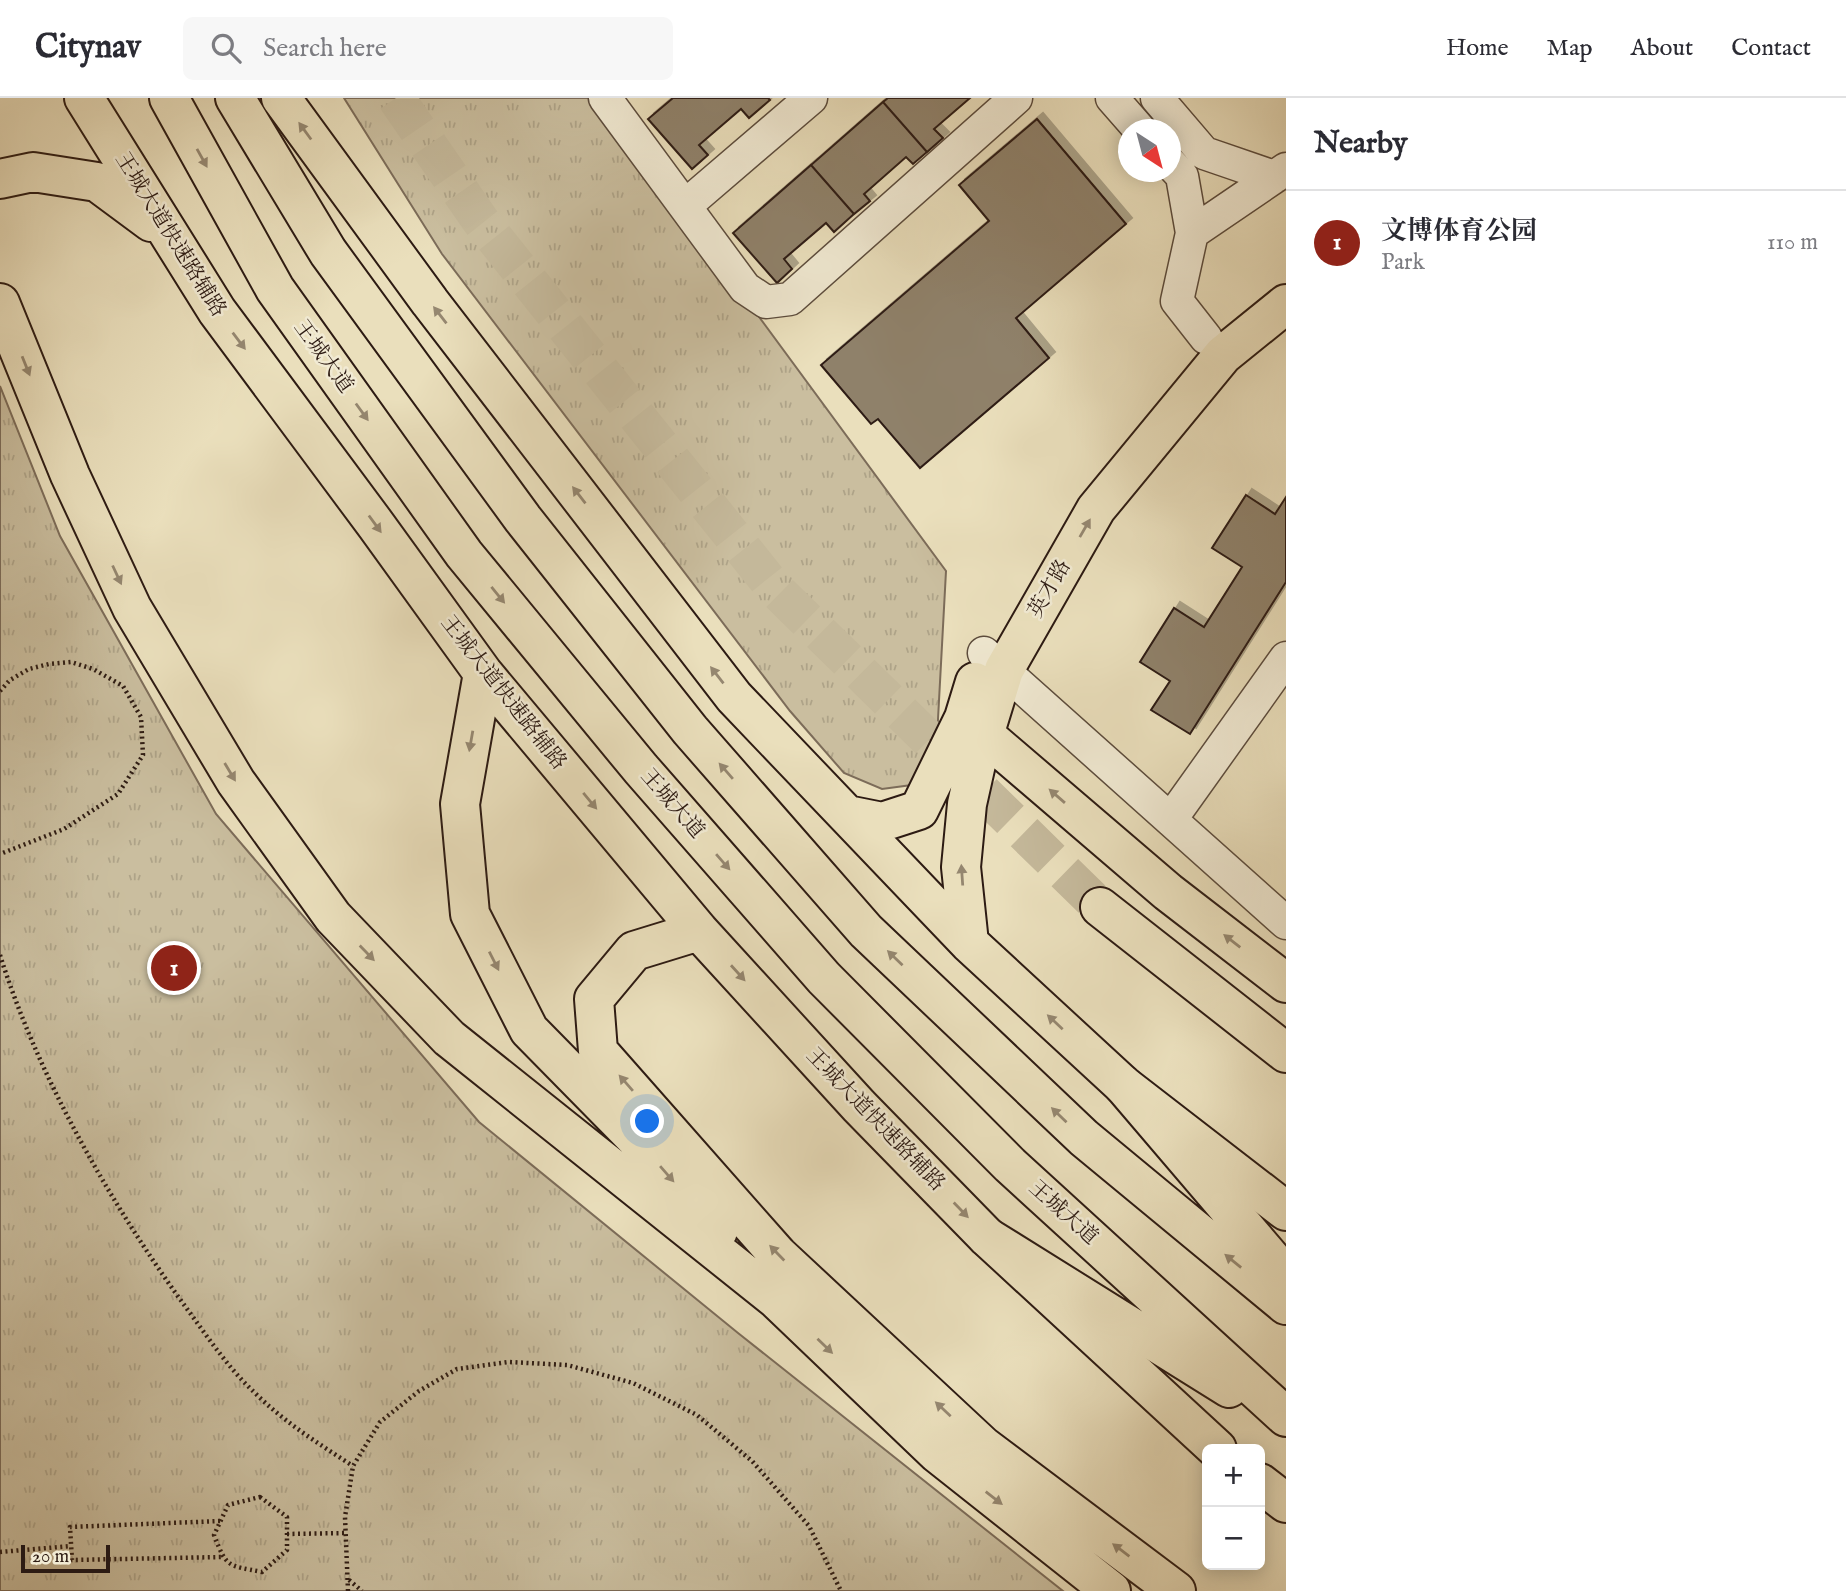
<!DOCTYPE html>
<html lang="en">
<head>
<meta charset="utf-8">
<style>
  :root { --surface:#fff; --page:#f7f7f7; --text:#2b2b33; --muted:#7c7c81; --line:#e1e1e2; --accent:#8f2418 }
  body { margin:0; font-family:"IM FELL English","Noto Serif SC",serif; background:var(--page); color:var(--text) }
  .controls { position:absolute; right:21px; bottom:21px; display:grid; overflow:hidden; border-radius:10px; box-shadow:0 4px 18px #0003 }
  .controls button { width:63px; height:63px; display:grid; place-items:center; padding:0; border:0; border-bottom:2px solid var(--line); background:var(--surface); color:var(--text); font:35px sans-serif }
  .compass { position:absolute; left:1118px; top:21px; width:63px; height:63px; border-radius:50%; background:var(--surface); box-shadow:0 4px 18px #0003; rotate:144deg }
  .scale { position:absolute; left:21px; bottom:18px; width:89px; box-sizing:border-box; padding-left:7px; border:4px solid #2d1b13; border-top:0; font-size:19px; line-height:24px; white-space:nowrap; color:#2d1b13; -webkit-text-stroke:5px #f1ead3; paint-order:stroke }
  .you { position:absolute; left:648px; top:1024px; width:24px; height:24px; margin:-18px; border:5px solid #fff; border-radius:50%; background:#1a73e8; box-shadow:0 0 0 10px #1a73e833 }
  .badge { display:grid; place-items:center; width:46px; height:46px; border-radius:50%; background:var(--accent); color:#fff; font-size:23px; font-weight:700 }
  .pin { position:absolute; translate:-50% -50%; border:4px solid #fff; box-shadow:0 2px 7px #0006 }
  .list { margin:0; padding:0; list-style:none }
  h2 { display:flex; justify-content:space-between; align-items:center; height:91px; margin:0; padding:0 28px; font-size:30px }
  h2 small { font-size:23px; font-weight:400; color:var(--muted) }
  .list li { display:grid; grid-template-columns:46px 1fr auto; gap:21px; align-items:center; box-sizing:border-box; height:105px; padding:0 28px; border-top:2px solid var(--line) }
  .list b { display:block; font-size:26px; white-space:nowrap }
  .list p { margin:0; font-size:23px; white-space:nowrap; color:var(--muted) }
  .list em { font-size:23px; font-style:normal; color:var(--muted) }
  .icon { flex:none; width:38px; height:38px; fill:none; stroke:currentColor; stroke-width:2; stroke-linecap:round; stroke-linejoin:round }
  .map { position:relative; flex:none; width:1286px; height:1493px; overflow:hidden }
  header { display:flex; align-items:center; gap:42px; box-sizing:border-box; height:98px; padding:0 35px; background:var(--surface); border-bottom:2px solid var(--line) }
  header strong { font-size:33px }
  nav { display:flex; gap:38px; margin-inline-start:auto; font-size:24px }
  .search { width:490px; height:63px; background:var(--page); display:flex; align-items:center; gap:18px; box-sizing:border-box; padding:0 24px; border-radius:10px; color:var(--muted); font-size:26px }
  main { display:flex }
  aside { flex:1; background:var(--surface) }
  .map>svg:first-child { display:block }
  .grass { fill:url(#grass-tufts); stroke:#7c6c59; stroke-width:2 }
  .building { fill:#8f816b; stroke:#2d1b13; stroke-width:2; filter:url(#shadow) }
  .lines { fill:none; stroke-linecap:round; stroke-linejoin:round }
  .major-tunnel { stroke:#c4b89a; stroke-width:38; stroke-dasharray:38 19; stroke-linecap:butt }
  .minor-casing { stroke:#5c4c3d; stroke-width:35 }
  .major-casing { stroke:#2d1b13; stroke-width:42 }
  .highway-casing { stroke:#2d1b13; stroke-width:42 }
  .path { stroke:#2d1b13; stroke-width:4.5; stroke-dasharray:2 3.5; stroke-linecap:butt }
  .minor { stroke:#f1ead3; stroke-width:32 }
  .major { stroke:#eadfbc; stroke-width:38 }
  .highway { stroke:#eadfbc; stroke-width:38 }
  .oneway { fill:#958770 }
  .labels { text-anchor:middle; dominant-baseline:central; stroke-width:5; stroke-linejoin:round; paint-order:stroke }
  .street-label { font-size:21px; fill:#2d1b13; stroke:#f1ead3 }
</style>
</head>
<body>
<header>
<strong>Citynav</strong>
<div class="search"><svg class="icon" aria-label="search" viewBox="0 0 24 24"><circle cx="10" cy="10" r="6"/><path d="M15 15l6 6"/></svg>Search here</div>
<nav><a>Home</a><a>Map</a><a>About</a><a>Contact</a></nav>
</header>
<main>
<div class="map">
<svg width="1286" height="1493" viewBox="0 0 1286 1493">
  <defs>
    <pattern id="grass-tufts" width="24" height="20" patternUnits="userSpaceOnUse" patternTransform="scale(1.75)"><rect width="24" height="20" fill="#cabe9f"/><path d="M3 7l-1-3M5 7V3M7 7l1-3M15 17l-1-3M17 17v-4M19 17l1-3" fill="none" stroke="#aea388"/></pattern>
    <filter id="shadow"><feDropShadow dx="6" dy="-6" stdDeviation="0" flood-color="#0004"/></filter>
  </defs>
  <rect width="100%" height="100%" fill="#eadfbc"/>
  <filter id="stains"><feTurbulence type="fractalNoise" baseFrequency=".00286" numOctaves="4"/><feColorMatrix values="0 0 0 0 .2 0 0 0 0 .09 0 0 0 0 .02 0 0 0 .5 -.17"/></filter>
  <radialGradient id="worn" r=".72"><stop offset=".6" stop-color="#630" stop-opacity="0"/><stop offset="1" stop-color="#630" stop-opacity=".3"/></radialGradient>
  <path class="grass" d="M 344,0 L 598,0 L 946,473 L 936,658 L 919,686 L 882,691 L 844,675 L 790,613 L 442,156 Z
    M 0,288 L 60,438 L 216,716 L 479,1024 L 738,1235 L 1063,1493 L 0,1493 Z"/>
  <path class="building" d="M 673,0 L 768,0 L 770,2 L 749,20 L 741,11 L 699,47 L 708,57 L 692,71 L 648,21 Z
    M 888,0 L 970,0 L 934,31 L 943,40 L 927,54 L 883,4 Z
    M 883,4 L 927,54 L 913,66 L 906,59 L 864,96 L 870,103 L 854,116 L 811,67 Z
    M 1037,21 L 1126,126 L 1016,220 L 1049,260 L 920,370 L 878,321 L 871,326 L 821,267 L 989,123 L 959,87 Z
    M 811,67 L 854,116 L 834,134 L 826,125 L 784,161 L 792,171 L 777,185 L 733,135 Z
    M 1246,397 L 1275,416 L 1286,399 L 1286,484 L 1190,636 L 1151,612 L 1170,583 L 1140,564 L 1174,510 L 1204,529 L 1242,469 L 1212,450 Z"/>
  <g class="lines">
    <path class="major-tunnel" d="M 396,0 L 480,122 L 774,490 L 1100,809"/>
    <g class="minor-casing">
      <path id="minor" d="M 605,0 L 745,190 L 766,204 L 790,201 L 1016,0
        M 1112,0 L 1140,32
        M 1157,0 L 1204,55 L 1274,79
        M 1170,65 L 1182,78 L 1192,135
        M 685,108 L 811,0
        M 1206,240 L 1177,203 L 1192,135 L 1286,71
        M 984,555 L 1286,825
        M 1171,721 L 1286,560"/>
    </g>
    <g class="major-casing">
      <path id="major" d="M 84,0 L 217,213 L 376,427 L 483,575 L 699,833 L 859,1008 L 987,1139 L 1217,1351
        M 281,0 L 430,204 L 734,599 L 969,845 L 1123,987 L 1286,1113
        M 0,81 L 33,74 L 97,84 L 151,124
        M 0,205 L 70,377 L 132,510 L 236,684 L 333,819 L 449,940 L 776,1201
        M 483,575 L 460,706 L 470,816 L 529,932 L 646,1051 L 718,1133
        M 966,621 L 1168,794 L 1286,885
        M 847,717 L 882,724 L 919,712 L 964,620 L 975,584
        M 1100,809 L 1286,955
        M 699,833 L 634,853 L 594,901 L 598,953 L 778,1157 L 983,1348 L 1176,1493
        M 969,845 L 961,769 L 967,706 L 978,657 L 1004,572 L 1096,411 L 1223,257 L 1286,206
        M 759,1182 L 776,1201 L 937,1355 L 1111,1493
        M 1260,1385 L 1286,1405"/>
    </g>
    <g class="highway-casing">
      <path id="highway" d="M 169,0 L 275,191 L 464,456 L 641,671 L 824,880 L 1010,1067 L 1286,1319
        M 235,0 L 328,154 L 523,421 L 690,632 L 866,833 L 1084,1040 L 1286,1207
        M 1123,987 L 1286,1178
        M 987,1139 L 1229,1290"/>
    </g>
    <path class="path" d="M 0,593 L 10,582 L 29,571 L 49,566 L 71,564 L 93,571 L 123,588 L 141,619 L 143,657 L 118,696 L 64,731 L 0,756
      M 0,857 C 38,978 108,1101 182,1204 C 205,1235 227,1269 255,1295 C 284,1324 319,1346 353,1368
      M 260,1399 L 287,1419 L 287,1452 L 262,1474 C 228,1467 227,1471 214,1437 L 228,1407 Z
      M 220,1423 L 70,1429 L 72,1462 L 222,1459
      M 287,1436 L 346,1435
      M 0,1454 L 71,1448
      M 349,1482 L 362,1493
      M 348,1493 L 345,1419 L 353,1368 L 380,1324 L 419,1293 L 457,1271 L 509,1264 L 567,1267 L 633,1285 L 697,1317 L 752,1363 L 809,1428 L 841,1493"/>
    <use href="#minor" class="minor"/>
    <use href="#major" class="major"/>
    <use href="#highway" class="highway"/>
  </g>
  <defs><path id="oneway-solid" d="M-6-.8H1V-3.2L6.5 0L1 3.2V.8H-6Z" transform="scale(1.75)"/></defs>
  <g class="oneway">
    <use href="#oneway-solid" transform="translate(305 33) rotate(-126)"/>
    <use href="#oneway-solid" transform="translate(202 60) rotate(61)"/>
    <use href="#oneway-solid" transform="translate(440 217) rotate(-128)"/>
    <use href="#oneway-solid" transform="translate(239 243) rotate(53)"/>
    <use href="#oneway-solid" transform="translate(26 268) rotate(68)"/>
    <use href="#oneway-solid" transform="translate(362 314) rotate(54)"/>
    <use href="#oneway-solid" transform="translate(579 397) rotate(-128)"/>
    <use href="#oneway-solid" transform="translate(375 426) rotate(54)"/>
    <use href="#oneway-solid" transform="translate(1085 430) rotate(-60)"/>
    <use href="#oneway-solid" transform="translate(117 477) rotate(65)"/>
    <use href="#oneway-solid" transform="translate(498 497) rotate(51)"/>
    <use href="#oneway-solid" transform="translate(717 577) rotate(-128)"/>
    <use href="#oneway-solid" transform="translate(471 643) rotate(100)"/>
    <use href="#oneway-solid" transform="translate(726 673) rotate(-131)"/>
    <use href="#oneway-solid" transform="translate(230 674) rotate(59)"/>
    <use href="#oneway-solid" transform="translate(1057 698) rotate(-139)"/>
    <use href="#oneway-solid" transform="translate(590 703) rotate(50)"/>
    <use href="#oneway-solid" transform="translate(723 764) rotate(49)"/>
    <use href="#oneway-solid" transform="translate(962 777) rotate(-94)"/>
    <use href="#oneway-solid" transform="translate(1232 843) rotate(-142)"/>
    <use href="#oneway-solid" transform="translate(367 855) rotate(46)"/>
    <use href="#oneway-solid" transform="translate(895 860) rotate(-136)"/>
    <use href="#oneway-solid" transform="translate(494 863) rotate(63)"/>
    <use href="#oneway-solid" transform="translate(738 875) rotate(48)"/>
    <use href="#oneway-solid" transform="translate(1055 924) rotate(-137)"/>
    <use href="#oneway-solid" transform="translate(626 985) rotate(-131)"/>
    <use href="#oneway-solid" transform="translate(1059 1017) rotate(-136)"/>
    <use href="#oneway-solid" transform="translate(667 1076) rotate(49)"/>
    <use href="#oneway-solid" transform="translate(961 1112) rotate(46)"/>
    <use href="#oneway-solid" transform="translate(777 1155) rotate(-134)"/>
    <use href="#oneway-solid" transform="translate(1233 1163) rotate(-141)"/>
    <use href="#oneway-solid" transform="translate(825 1248) rotate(44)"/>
    <use href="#oneway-solid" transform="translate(943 1311) rotate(-137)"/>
    <use href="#oneway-solid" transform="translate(994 1400) rotate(38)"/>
    <use href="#oneway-solid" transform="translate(1121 1452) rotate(-143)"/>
  </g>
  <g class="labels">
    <g class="street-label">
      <text transform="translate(170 137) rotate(58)">王城大道快速路辅路</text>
      <text transform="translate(323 259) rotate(54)">王城大道</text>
      <text transform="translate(1050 491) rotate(-60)">英才路</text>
      <text transform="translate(503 595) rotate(52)">王城大道快速路辅路</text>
      <text transform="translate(672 706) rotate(49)">王城大道</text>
      <text transform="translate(875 1022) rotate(46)">王城大道快速路辅路</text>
      <text transform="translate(1063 1115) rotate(42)">王城大道</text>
    </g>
  </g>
  <rect width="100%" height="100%" filter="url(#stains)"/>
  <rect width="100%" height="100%" fill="url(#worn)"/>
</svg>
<div class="controls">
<button>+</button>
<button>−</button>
</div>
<svg class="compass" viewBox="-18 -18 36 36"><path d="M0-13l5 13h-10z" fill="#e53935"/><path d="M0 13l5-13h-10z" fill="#7c7c81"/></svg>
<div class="scale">20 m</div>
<div class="you"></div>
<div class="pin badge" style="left:174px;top:870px">1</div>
</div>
<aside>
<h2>Nearby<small></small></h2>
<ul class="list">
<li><span class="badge">1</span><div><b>文博体育公园</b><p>Park</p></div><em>110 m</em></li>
</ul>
</aside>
</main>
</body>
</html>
